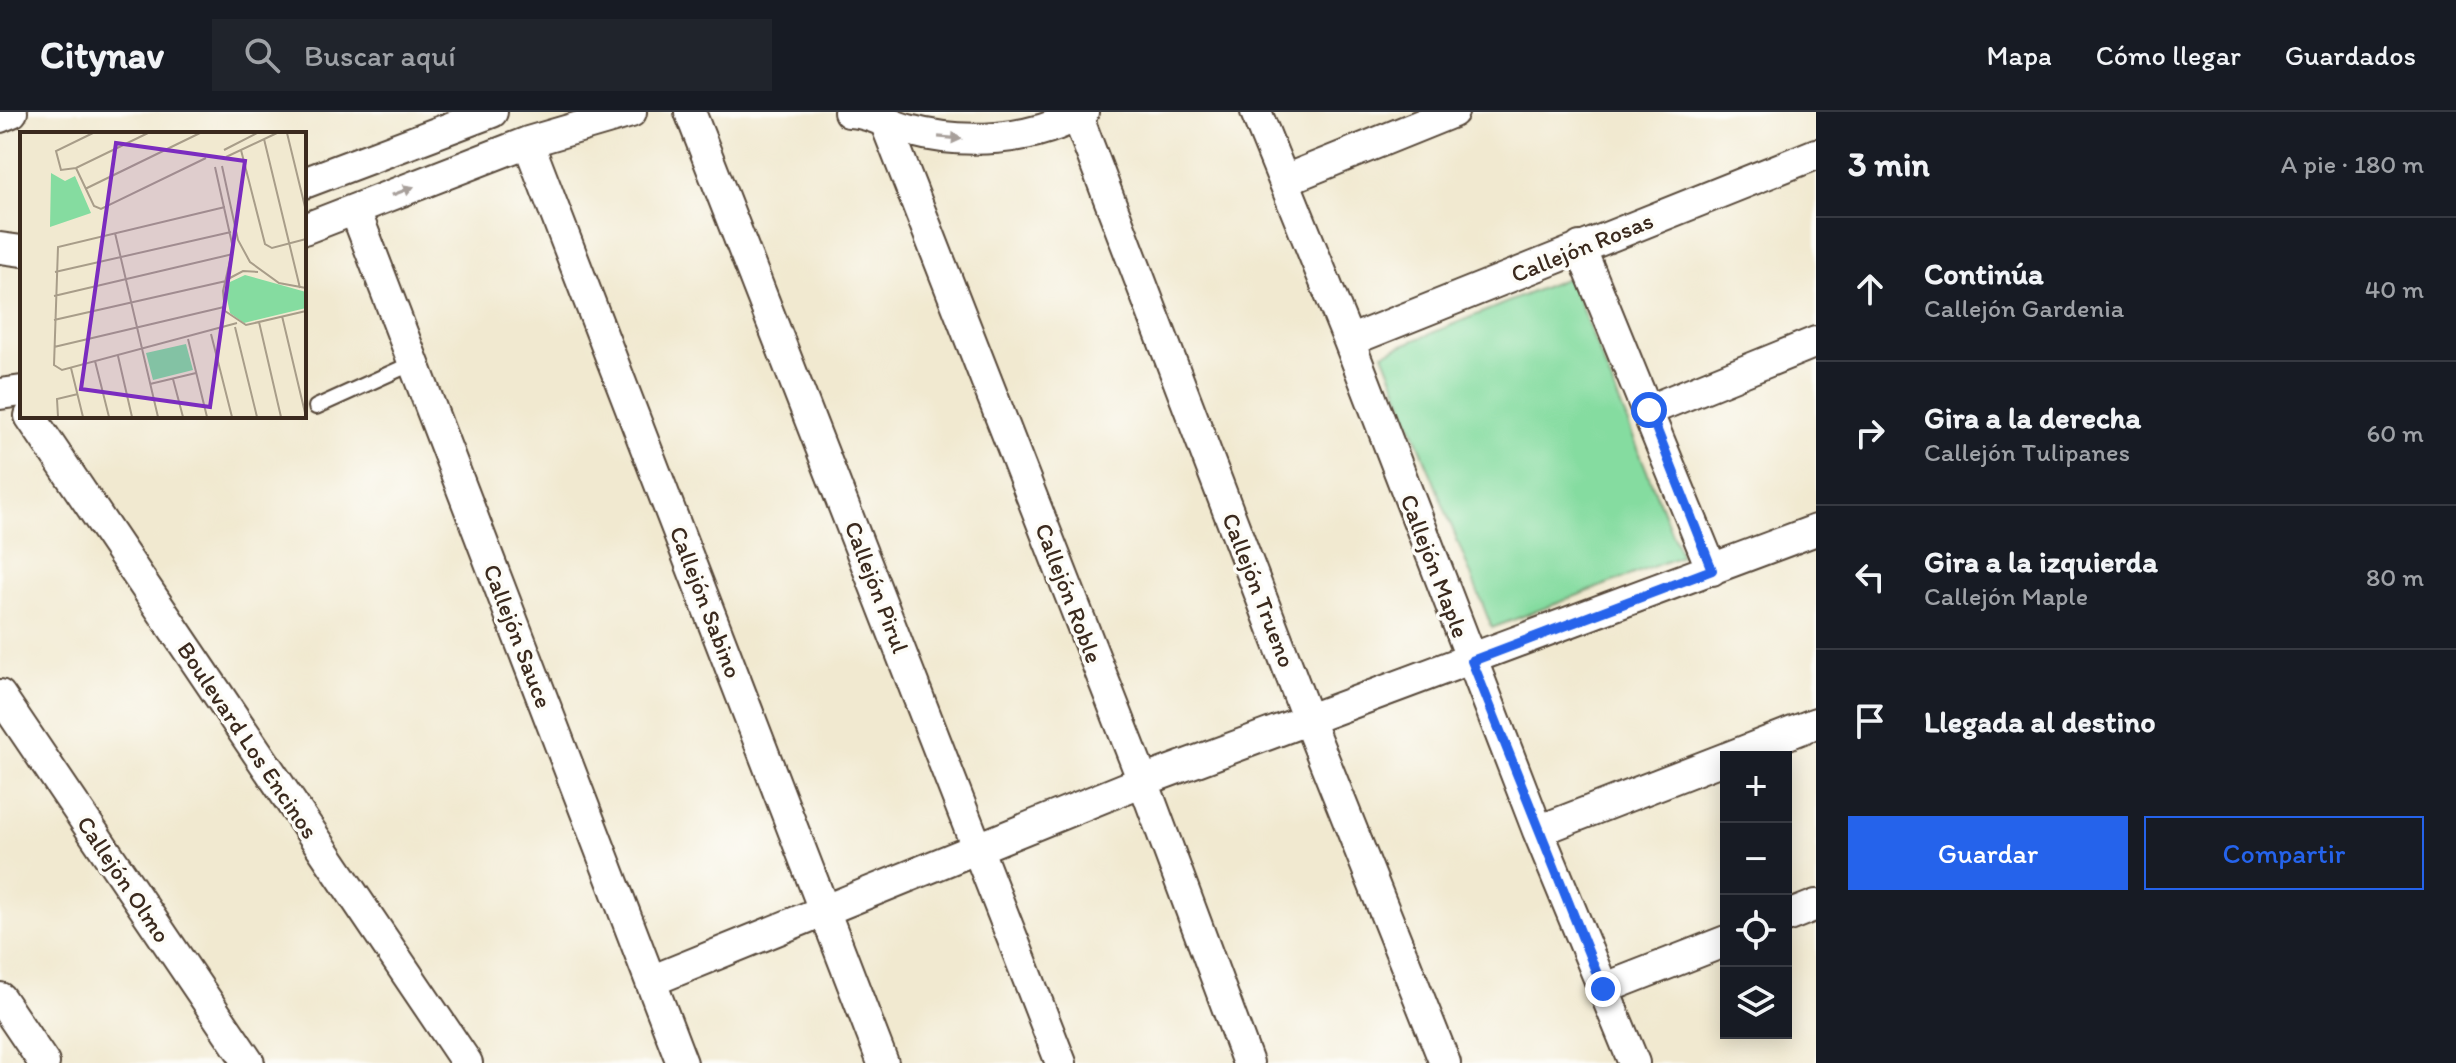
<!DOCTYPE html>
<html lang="es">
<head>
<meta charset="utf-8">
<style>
  :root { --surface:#171b24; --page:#20242c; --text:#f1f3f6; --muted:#9ea1a6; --line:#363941; --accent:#2563eb }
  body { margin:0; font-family:Itim,sans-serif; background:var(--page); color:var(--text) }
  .controls { position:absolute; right:24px; bottom:24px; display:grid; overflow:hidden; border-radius:0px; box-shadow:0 4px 20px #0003 }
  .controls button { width:72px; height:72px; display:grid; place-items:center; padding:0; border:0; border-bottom:2px solid var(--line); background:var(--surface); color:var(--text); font:40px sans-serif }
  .stop { position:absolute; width:24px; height:24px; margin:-18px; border:6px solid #2563eb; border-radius:50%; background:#fff }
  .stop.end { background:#2563eb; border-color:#fff; box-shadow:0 2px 8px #0008 }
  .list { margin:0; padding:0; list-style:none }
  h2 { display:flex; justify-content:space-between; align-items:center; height:104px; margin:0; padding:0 32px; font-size:34px }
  h2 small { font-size:26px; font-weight:400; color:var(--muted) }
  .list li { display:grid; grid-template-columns:52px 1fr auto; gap:24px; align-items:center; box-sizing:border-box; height:144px; padding:0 32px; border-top:2px solid var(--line) }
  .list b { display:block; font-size:30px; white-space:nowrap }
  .list p { margin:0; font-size:26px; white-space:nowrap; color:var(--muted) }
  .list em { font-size:26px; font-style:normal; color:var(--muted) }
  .actions { display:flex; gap:16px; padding:24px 32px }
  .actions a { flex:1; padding:18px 0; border:2px solid var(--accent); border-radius:0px; text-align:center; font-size:28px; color:var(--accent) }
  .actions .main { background:var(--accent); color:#fff }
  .icon { flex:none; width:44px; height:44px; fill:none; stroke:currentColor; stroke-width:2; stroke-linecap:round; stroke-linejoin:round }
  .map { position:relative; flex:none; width:1816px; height:951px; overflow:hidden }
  header { display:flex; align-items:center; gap:48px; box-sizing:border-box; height:112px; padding:0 40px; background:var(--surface); border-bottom:2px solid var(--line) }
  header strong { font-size:38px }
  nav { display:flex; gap:44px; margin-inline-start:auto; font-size:28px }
  .search { width:560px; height:72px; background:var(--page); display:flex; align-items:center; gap:20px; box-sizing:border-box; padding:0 28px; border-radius:0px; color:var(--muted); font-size:30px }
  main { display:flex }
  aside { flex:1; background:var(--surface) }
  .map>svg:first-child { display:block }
  .green { fill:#85dca0; stroke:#60835f; stroke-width:2 }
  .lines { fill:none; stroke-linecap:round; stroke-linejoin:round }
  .service-casing { stroke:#564739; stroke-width:18 }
  .minor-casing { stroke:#564739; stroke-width:34 }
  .service { stroke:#fff; stroke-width:14 }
  .minor { stroke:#fff; stroke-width:30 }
  .oneway { fill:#a79f9a }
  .route { stroke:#2563eb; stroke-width:10 }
  .labels { text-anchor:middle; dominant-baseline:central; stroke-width:7; stroke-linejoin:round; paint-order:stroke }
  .street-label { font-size:24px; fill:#3b2a1e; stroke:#fdfcf7 }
  .inset-road { fill:none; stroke:#a89d89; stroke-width:2 }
  .view { fill:#7b2cbf; fill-opacity:0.15; stroke:#7b2cbf; stroke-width:4 }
  .inset-edge { fill:none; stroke:#3b2a1e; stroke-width:4 }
</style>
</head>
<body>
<header>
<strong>Citynav</strong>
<div class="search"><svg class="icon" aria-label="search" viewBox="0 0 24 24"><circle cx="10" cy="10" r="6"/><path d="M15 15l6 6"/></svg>Buscar aquí</div>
<nav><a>Mapa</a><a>Cómo llegar</a><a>Guardados</a></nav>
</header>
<main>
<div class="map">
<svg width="1816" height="951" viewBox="0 0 1816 951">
  <rect width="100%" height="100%" fill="#fdfcf7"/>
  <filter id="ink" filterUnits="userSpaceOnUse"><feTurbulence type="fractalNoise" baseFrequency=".0125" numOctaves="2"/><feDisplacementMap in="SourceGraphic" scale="16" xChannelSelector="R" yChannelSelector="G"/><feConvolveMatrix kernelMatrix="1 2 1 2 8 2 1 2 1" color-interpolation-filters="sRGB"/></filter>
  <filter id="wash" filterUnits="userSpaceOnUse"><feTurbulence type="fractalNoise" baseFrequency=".006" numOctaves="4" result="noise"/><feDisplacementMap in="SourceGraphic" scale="32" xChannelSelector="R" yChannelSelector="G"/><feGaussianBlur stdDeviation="1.8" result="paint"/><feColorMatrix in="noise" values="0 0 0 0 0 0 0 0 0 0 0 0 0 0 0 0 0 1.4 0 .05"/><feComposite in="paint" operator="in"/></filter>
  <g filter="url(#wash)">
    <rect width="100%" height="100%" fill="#f1e9d0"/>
    <path class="green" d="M 1569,165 L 1681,444 L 1492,516 L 1383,241 Z"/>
  </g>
  <g filter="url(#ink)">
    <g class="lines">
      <g class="service-casing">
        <path id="service" d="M 316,295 L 413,251"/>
      </g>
      <g class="minor-casing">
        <path id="minor" d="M 690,0 L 1061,951
          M 849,0 C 872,1 886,12 908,18 C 963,33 1032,30 1083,0
          M 1256,0 L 1349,229 L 1538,719 L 1634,951
          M 1077,3 L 1308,608 L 1445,951
          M 0,5 L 12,0
          M 886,12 L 1143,669 L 1248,951
          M 528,30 L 883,951
          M 1285,68 L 1453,0
          M 304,71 L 492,0
          M 355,98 L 682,951
          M 304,117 L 528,30 L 631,0
          M 1580,135 L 1712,458
          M 0,136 L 22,139
          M 1349,229 L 1816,42
          M 0,282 L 22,279
          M 1649,298 L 1816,230
          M 30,304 L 467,951
          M 0,583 L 249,951
          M 1729,645 L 1816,611
          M 1538,719 L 1726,646
          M 1786,805 L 1816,793
          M 651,869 L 1143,669 L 1816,418
          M 1603,877 L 1726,829
          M 0,886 L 44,951"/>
      </g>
      <use href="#service" class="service"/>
      <use href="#minor" class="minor"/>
    </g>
    <defs><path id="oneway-solid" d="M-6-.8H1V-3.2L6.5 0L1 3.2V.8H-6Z" transform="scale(2)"/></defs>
    <g class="oneway">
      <use href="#oneway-solid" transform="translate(950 26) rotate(5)"/>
      <use href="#oneway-solid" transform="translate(403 79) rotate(-21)"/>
    </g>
  </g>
  <g class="lines" filter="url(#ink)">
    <path class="route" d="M 1603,877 L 1472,549 L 1712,458 L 1649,298"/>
  </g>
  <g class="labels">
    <g class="street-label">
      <text transform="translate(1582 135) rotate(-22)">Callejón Rosas</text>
      <text transform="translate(1435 454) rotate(69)">Callejón Maple</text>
      <text transform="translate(877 475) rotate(69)">Callejón Pirul</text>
      <text transform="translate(1259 478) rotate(69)">Callejón Trueno</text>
      <text transform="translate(1069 481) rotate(69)">Callejón Roble</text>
      <text transform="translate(706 490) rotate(69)">Callejón Sabino</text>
      <text transform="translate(518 524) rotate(69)">Callejón Sauce</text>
      <text transform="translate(248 628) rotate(56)">Boulevard Los Encinos</text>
      <text transform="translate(124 767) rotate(56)">Callejón Olmo</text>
    </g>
  </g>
  <g transform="translate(20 20)">
    <rect width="286" height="286" fill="#f1e9d0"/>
    <path d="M 31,41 L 45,49 L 55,44 L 71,81 L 30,95 ZM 225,143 L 286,160 L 286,176 L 224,191 L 210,181 L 206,162 L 210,150 ZM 166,212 L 173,238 L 133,248 L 126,221 Z" fill="#85dca0"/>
    <path class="inset-road" d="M 73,1 L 36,19 L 41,38 L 56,36 L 128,1M 267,1 L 286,79M 244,7 L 280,156M 204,18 L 237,1M 221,18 L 245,112 L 252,116 L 286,107M 206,25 L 257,1M 202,34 L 218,108 L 230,130 L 259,151 L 286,156M 195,35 L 213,116 L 203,159 L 205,179 L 226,193 L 286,179M 56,36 L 74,74 L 81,77 L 186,26M 65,57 L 180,1M 205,75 L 38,115 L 34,233 L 42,238 L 217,191M 95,101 L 138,285M 35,140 L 211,100M 208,147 L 223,139 L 238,140M 34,164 L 213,122M 262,184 L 286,285M 34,188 L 206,149M 239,190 L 261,285M 215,195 L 237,285M 191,202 L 212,285M 168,207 L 187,285M 34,215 L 204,175M 98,224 L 112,285M 75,229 L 89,285M 51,236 L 63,285M 153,247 L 163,285M 130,252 L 176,241M 38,285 L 37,267 L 58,262"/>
    <path class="view" d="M 96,11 L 225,29 L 190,275 L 61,257 Z"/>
    <rect width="286" height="286" class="inset-edge"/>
  </g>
</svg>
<div class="controls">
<button>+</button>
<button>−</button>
<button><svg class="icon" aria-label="locate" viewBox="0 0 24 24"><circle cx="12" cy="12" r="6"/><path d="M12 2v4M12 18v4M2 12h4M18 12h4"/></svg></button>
<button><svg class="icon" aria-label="layers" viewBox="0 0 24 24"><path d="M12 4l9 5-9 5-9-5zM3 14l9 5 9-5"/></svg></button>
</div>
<div class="stop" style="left:1649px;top:298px"></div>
<div class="stop end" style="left:1603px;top:877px"></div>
</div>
<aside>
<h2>3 min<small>A pie · 180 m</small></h2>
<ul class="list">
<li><svg class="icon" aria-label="ahead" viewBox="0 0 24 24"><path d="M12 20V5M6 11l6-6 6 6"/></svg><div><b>Continúa</b><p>Callejón Gardenia</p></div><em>40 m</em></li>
<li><svg class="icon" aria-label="right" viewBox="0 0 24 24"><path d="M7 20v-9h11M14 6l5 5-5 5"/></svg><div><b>Gira a la derecha</b><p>Callejón Tulipanes</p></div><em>60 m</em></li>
<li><svg class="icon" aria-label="left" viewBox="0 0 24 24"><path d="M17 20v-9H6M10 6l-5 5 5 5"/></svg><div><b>Gira a la izquierda</b><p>Callejón Maple</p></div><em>80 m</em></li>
<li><svg class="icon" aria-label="arrive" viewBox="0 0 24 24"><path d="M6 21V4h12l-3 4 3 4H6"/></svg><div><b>Llegada al destino</b></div></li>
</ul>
<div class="actions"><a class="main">Guardar</a><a>Compartir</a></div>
</aside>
</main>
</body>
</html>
